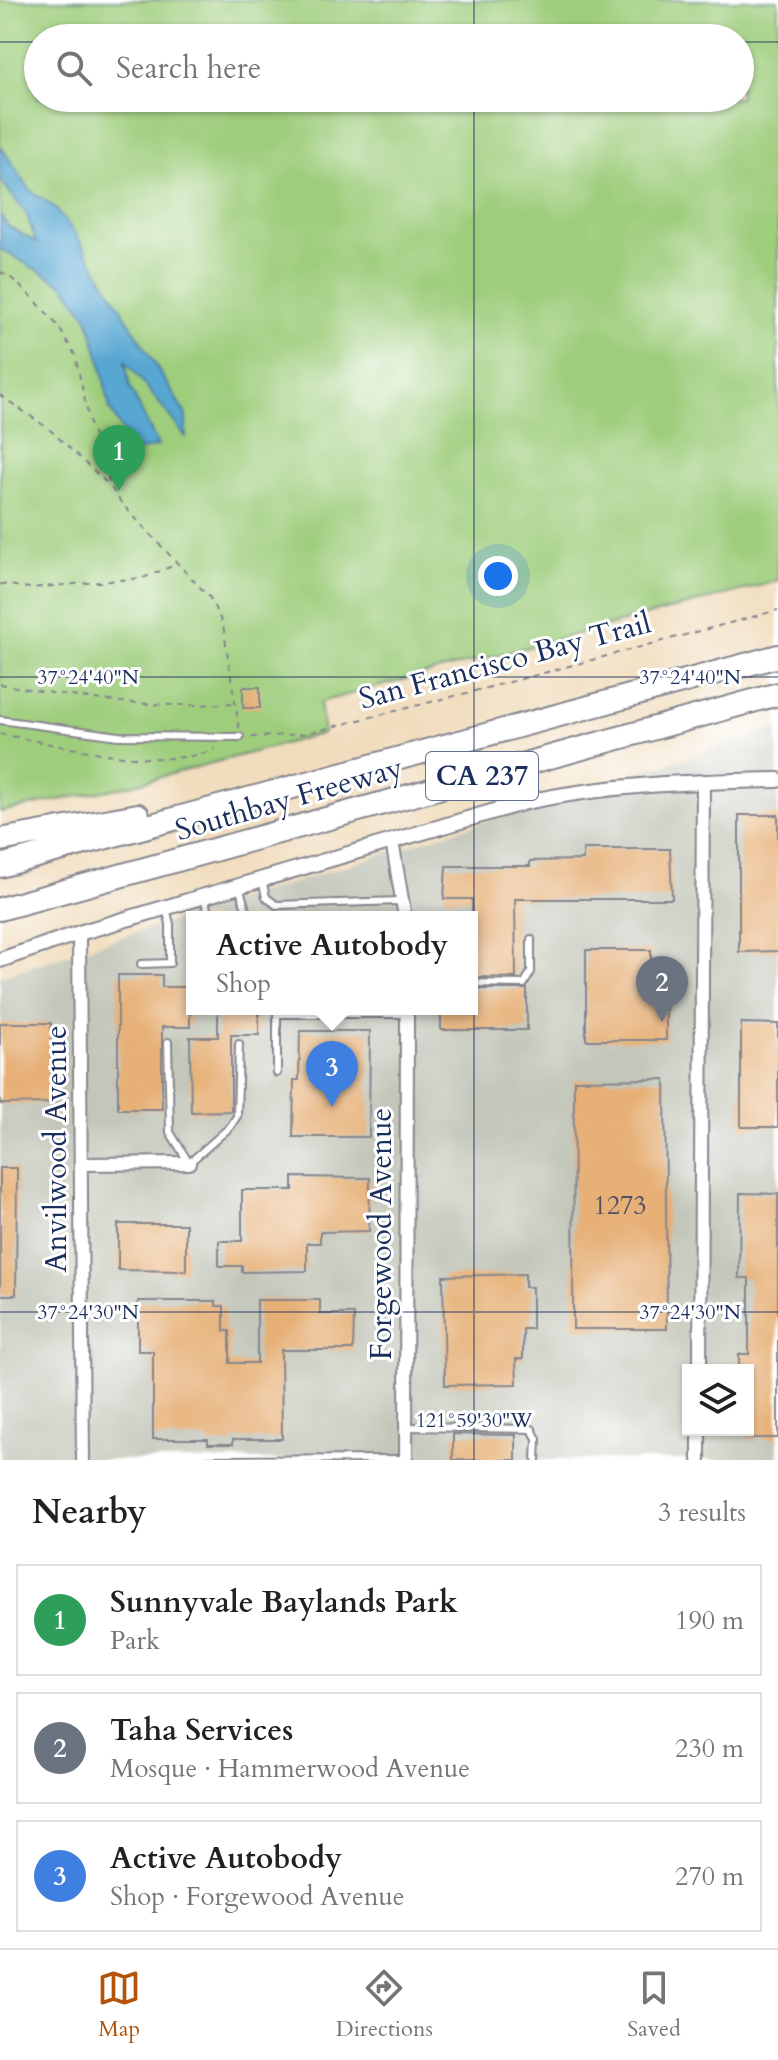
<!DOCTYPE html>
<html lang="en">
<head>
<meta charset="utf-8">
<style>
  :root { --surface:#fff; --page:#f2f2f2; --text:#202124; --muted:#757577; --line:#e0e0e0; --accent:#b45309 }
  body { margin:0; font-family:Cardo,serif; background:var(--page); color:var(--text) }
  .controls { position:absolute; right:24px; bottom:24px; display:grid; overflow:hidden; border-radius:0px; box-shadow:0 2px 6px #0004 }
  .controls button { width:72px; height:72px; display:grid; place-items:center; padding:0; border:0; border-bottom:2px solid var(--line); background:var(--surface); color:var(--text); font:40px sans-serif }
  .you { position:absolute; left:498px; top:576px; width:28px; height:28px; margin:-20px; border:6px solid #fff; border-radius:50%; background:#1a73e8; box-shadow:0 0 0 12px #1a73e833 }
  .badge { display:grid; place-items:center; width:52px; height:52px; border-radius:50%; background:var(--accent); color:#fff; font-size:26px; font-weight:700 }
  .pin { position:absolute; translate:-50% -66px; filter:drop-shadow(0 2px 4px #0008) }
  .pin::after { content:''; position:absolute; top:42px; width:28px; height:24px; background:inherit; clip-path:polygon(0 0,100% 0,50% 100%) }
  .popup { position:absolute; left:186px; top:911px; width:292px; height:104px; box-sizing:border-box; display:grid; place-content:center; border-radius:0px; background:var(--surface); filter:drop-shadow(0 2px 6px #0005); font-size:26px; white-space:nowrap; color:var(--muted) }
  .popup b { font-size:30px; color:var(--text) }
  .popup::after { content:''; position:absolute; left:50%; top:100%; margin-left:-16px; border:16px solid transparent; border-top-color:var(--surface) }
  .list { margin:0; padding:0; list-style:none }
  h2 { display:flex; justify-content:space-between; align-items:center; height:104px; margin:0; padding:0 32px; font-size:34px }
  h2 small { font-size:26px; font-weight:400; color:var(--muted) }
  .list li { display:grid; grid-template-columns:52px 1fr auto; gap:24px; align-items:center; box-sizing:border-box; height:112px; margin:0 16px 16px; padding:0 16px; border:2px solid var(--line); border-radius:0px }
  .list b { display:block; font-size:30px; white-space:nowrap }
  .list p { margin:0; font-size:26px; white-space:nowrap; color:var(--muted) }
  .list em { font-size:26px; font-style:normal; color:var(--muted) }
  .icon { flex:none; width:44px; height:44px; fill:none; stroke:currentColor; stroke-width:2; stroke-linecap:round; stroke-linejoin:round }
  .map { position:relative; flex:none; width:778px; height:1460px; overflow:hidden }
  .search { position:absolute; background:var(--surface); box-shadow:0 2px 6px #0004; left:24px; right:24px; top:24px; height:88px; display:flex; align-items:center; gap:20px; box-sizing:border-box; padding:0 28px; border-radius:44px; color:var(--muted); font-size:30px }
  .sheet { height:488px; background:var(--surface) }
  nav { display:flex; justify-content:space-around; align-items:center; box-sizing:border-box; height:112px; border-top:2px solid var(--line); background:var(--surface); font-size:22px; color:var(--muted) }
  nav a { display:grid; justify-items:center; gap:4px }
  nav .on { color:var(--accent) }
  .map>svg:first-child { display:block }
  .industrial { fill:#c3c6b9; fill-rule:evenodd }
  .green { fill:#9ecd7b; stroke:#5c7e6c; stroke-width:2; fill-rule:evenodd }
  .water { fill:#58a7d2; stroke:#3a6b98; stroke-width:2 }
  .building { fill:#e6b077 }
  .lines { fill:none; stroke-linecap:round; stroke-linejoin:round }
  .service-casing { stroke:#86868e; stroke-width:10 }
  .minor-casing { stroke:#86868e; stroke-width:16 }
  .tertiary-casing { stroke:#86868e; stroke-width:18 }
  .motorway-casing { stroke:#86868e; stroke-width:26 }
  .path { stroke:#86868e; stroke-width:2; stroke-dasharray:6 6; stroke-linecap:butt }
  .service { stroke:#fff; stroke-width:6 }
  .minor { stroke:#fff; stroke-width:12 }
  .tertiary { stroke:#fff; stroke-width:14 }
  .motorway { stroke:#fff; stroke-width:22 }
  .ticks { fill:none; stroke:#1b2f5e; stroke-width:2; stroke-opacity:0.45 }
  .labels { text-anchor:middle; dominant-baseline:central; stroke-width:6; stroke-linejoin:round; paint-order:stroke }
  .number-label { font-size:26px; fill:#4e4f64 }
  .shield { fill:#fff; stroke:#5f6d8e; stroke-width:2 }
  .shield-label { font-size:28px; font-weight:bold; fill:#1b2f5e }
  .street-label { font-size:30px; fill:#1b2f5e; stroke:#fff }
  .ticks-label { font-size:20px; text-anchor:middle; fill:#1b2f5e; stroke:#fff; stroke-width:6; stroke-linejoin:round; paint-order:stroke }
</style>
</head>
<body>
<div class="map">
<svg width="778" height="1460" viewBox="0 0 778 1460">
  <rect width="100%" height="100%" fill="#fff"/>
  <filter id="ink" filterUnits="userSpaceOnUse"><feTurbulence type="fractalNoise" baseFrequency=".0125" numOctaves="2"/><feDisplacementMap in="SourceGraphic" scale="16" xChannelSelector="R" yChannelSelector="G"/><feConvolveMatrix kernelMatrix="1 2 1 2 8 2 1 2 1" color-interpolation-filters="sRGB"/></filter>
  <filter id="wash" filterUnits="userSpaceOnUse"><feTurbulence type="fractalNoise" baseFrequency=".006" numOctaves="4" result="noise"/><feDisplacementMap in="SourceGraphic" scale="32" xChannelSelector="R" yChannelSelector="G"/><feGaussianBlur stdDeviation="1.8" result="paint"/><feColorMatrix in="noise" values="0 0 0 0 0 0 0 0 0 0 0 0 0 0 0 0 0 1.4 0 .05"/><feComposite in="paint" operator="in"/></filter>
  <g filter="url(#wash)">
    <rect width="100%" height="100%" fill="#f1ddbd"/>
    <path class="industrial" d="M 778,728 L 778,1460 L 0,1460 L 0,976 ZM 192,917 L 472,917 L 472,1009 L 192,1009 ZM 688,1370 L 748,1370 L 748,1430 L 688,1430 Z"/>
    <path class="green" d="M 0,0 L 778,0 L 778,581 L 320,702 L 324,733 L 123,787 L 0,812 ZM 38,38 L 740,38 L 740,98 L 38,98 Z"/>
    <path class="water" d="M 0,145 L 30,190 L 55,208 L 75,233 L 186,415 L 186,437 L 125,360 L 130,387 L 158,446 L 133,452 L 110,409 L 100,360 L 88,318 L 64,285 L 0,249 L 0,215 L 8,226 L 36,242 L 27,215 L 0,179 Z"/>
    <g id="blocks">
      <path class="building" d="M 243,687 L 260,687 L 260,708 L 243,708 Z
        M 739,815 L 778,815 L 778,951 L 739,952 Z
        M 583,849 L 670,849 L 672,899 L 515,899 L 516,978 L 472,977 L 472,899 L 444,899 L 446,866 L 530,866 L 530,861 L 583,860 Z
        M 586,950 L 651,950 L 651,989 L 666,989 L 666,1040 L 586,1040 Z
        M 118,975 L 162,975 L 162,987 L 190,987 L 190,1027 L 162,1027 L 162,1109 L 118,1109 Z
        M 472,989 L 527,989 L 527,1030 L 441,1030 L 441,1009 L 472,1009 Z
        M 218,1009 L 259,1009 L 259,1035 L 231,1035 L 231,1111 L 191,1112 L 190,1037 L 218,1037 Z
        M 0,1023 L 51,1023 L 51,1103 L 0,1104 Z
        M 741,1023 L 778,1024 L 778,1127 L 741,1127 Z
        M 300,1031 L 370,1031 L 369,1137 L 293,1137 L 294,1080 L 299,1080 Z
        M 665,1079 L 667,1329 L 573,1329 L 574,1080 Z
        M 0,1168 L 17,1168 L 16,1295 L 0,1295 Z
        M 293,1177 L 370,1178 L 369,1231 L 320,1232 L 320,1243 L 307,1243 L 307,1271 L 242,1272 L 242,1266 L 219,1266 L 219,1241 L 242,1241 L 242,1190 L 293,1190 Z
        M 740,1193 L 778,1194 L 778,1438 L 748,1438 L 748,1370 L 739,1370 L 739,1354 L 749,1354 L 749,1278 L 739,1278 Z
        M 118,1224 L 186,1224 L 186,1271 L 118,1270 Z
        M 525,1274 L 525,1287 L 532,1287 L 532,1329 L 523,1329 L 523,1359 L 516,1359 L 517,1384 L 445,1385 L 443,1276 Z
        M 257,1300 L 320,1300 L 320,1314 L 354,1314 L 353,1350 L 281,1350 L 282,1439 L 233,1439 L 233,1444 L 208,1444 L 208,1439 L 153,1439 L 153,1351 L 138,1351 L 138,1301 L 216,1301 L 216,1306 L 224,1306 L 224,1331 L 230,1331 L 230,1363 L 257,1363 Z
        M 453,1434 L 516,1435 L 516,1460 L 453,1460 Z"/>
    </g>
  </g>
  <g filter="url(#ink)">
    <use href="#blocks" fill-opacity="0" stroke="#86868e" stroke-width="2"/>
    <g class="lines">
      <g class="service-casing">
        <path id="service" d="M 0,720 L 119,736 L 240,737
          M 262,879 L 266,897 L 276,905 L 401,901
          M 239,886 L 248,917
          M 204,896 L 209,917
          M 141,964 L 170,963 L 170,924 L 166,908
          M 472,983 L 524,984 L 531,972 L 531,939
          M 168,1042 L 170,1132 L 189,1163 L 230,1127 L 237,1116 L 239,1044
          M 277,1073 L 277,1014 L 408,1014
          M 406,1427 L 532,1429 L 537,1439 L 536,1460
          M 208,1460 L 405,1459"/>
      </g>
      <g class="minor-casing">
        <path id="minor" d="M 392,841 L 405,917
          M 79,933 L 83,1460
          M 83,1164 L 189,1163
          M 700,1370 L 703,781
          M 406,1460 L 407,1009
          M 699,1460 L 699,1430"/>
      </g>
      <g class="tertiary-casing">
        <path id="tertiary" d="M 0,960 L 79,933 L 522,803 C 607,784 691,782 778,780"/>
      </g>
      <g class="motorway-casing">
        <path id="motorway" d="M 0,840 L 138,815
          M 0,866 L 778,656
          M 0,909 L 778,694"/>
      </g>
      <path class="path" d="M 0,272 L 9,276 L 35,300 L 58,326 L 75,355 L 90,424 L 111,487 L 122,504 L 210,598 L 223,625 L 239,728
        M 0,395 L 49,429 L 110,486
        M 0,584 L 30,588 L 143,578 L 177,564
        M 0,684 C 76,698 156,710 233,703
        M 0,734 C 58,744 160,773 215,749
        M 251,737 L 304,734 L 510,682 L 778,610"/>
      <use href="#service" class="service"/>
      <use href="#minor" class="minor"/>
      <use href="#tertiary" class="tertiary"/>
      <use href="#motorway" class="motorway"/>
    </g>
  </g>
  <path class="ticks" d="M 474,0 L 474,38M 0,42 L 38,42M 740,42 L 778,42M 474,98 L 474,1460M 0,677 L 778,677M 0,1312 L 778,1312"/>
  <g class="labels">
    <g class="number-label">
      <text x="620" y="1205">1273</text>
    </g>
    <rect class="shield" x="426" y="752" width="112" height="48" rx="6"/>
    <g class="shield-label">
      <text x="482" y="776">CA 237</text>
    </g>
    <g class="street-label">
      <text transform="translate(505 661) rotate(-15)">San Francisco Bay Trail</text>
      <text transform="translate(289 799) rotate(-16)">Southbay Freeway</text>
      <text transform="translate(56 1149) rotate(-90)">Anvilwood Avenue</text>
      <text transform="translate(381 1234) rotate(-90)">Forgewood Avenue</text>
    </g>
  </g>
  <g class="ticks-label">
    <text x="88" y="684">37°24'40"N</text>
    <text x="690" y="684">37°24'40"N</text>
    <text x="88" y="1319">37°24'30"N</text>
    <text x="690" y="1319">37°24'30"N</text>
    <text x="474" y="1427">121°59'30"W</text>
  </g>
</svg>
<div class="controls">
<button><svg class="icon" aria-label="layers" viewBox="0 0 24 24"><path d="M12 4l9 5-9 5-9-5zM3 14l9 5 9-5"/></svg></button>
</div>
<div class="you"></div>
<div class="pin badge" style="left:119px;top:491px;background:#2e9e5b">1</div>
<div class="pin badge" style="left:662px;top:1022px;background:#6b7280">2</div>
<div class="pin badge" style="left:332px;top:1107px;background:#3f7fe0">3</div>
<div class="popup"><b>Active Autobody</b>Shop</div>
<div class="search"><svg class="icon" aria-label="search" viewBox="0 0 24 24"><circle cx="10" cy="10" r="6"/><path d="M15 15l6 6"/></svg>Search here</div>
</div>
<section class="sheet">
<h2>Nearby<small>3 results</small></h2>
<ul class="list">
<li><span class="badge" style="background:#2e9e5b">1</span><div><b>Sunnyvale Baylands Park</b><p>Park</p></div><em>190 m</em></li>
<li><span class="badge" style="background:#6b7280">2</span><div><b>Taha Services</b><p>Mosque · Hammerwood Avenue</p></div><em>230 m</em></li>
<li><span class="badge" style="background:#3f7fe0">3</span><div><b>Active Autobody</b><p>Shop · Forgewood Avenue</p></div><em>270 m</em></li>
</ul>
</section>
<nav>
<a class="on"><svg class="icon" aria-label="map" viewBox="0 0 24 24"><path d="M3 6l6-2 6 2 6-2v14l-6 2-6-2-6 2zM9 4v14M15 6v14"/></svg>Map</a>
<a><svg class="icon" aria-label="directions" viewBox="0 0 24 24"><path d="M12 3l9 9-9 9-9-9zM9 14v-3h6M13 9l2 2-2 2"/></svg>Directions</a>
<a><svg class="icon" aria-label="saved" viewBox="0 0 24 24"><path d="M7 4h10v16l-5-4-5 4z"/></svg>Saved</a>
</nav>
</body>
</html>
